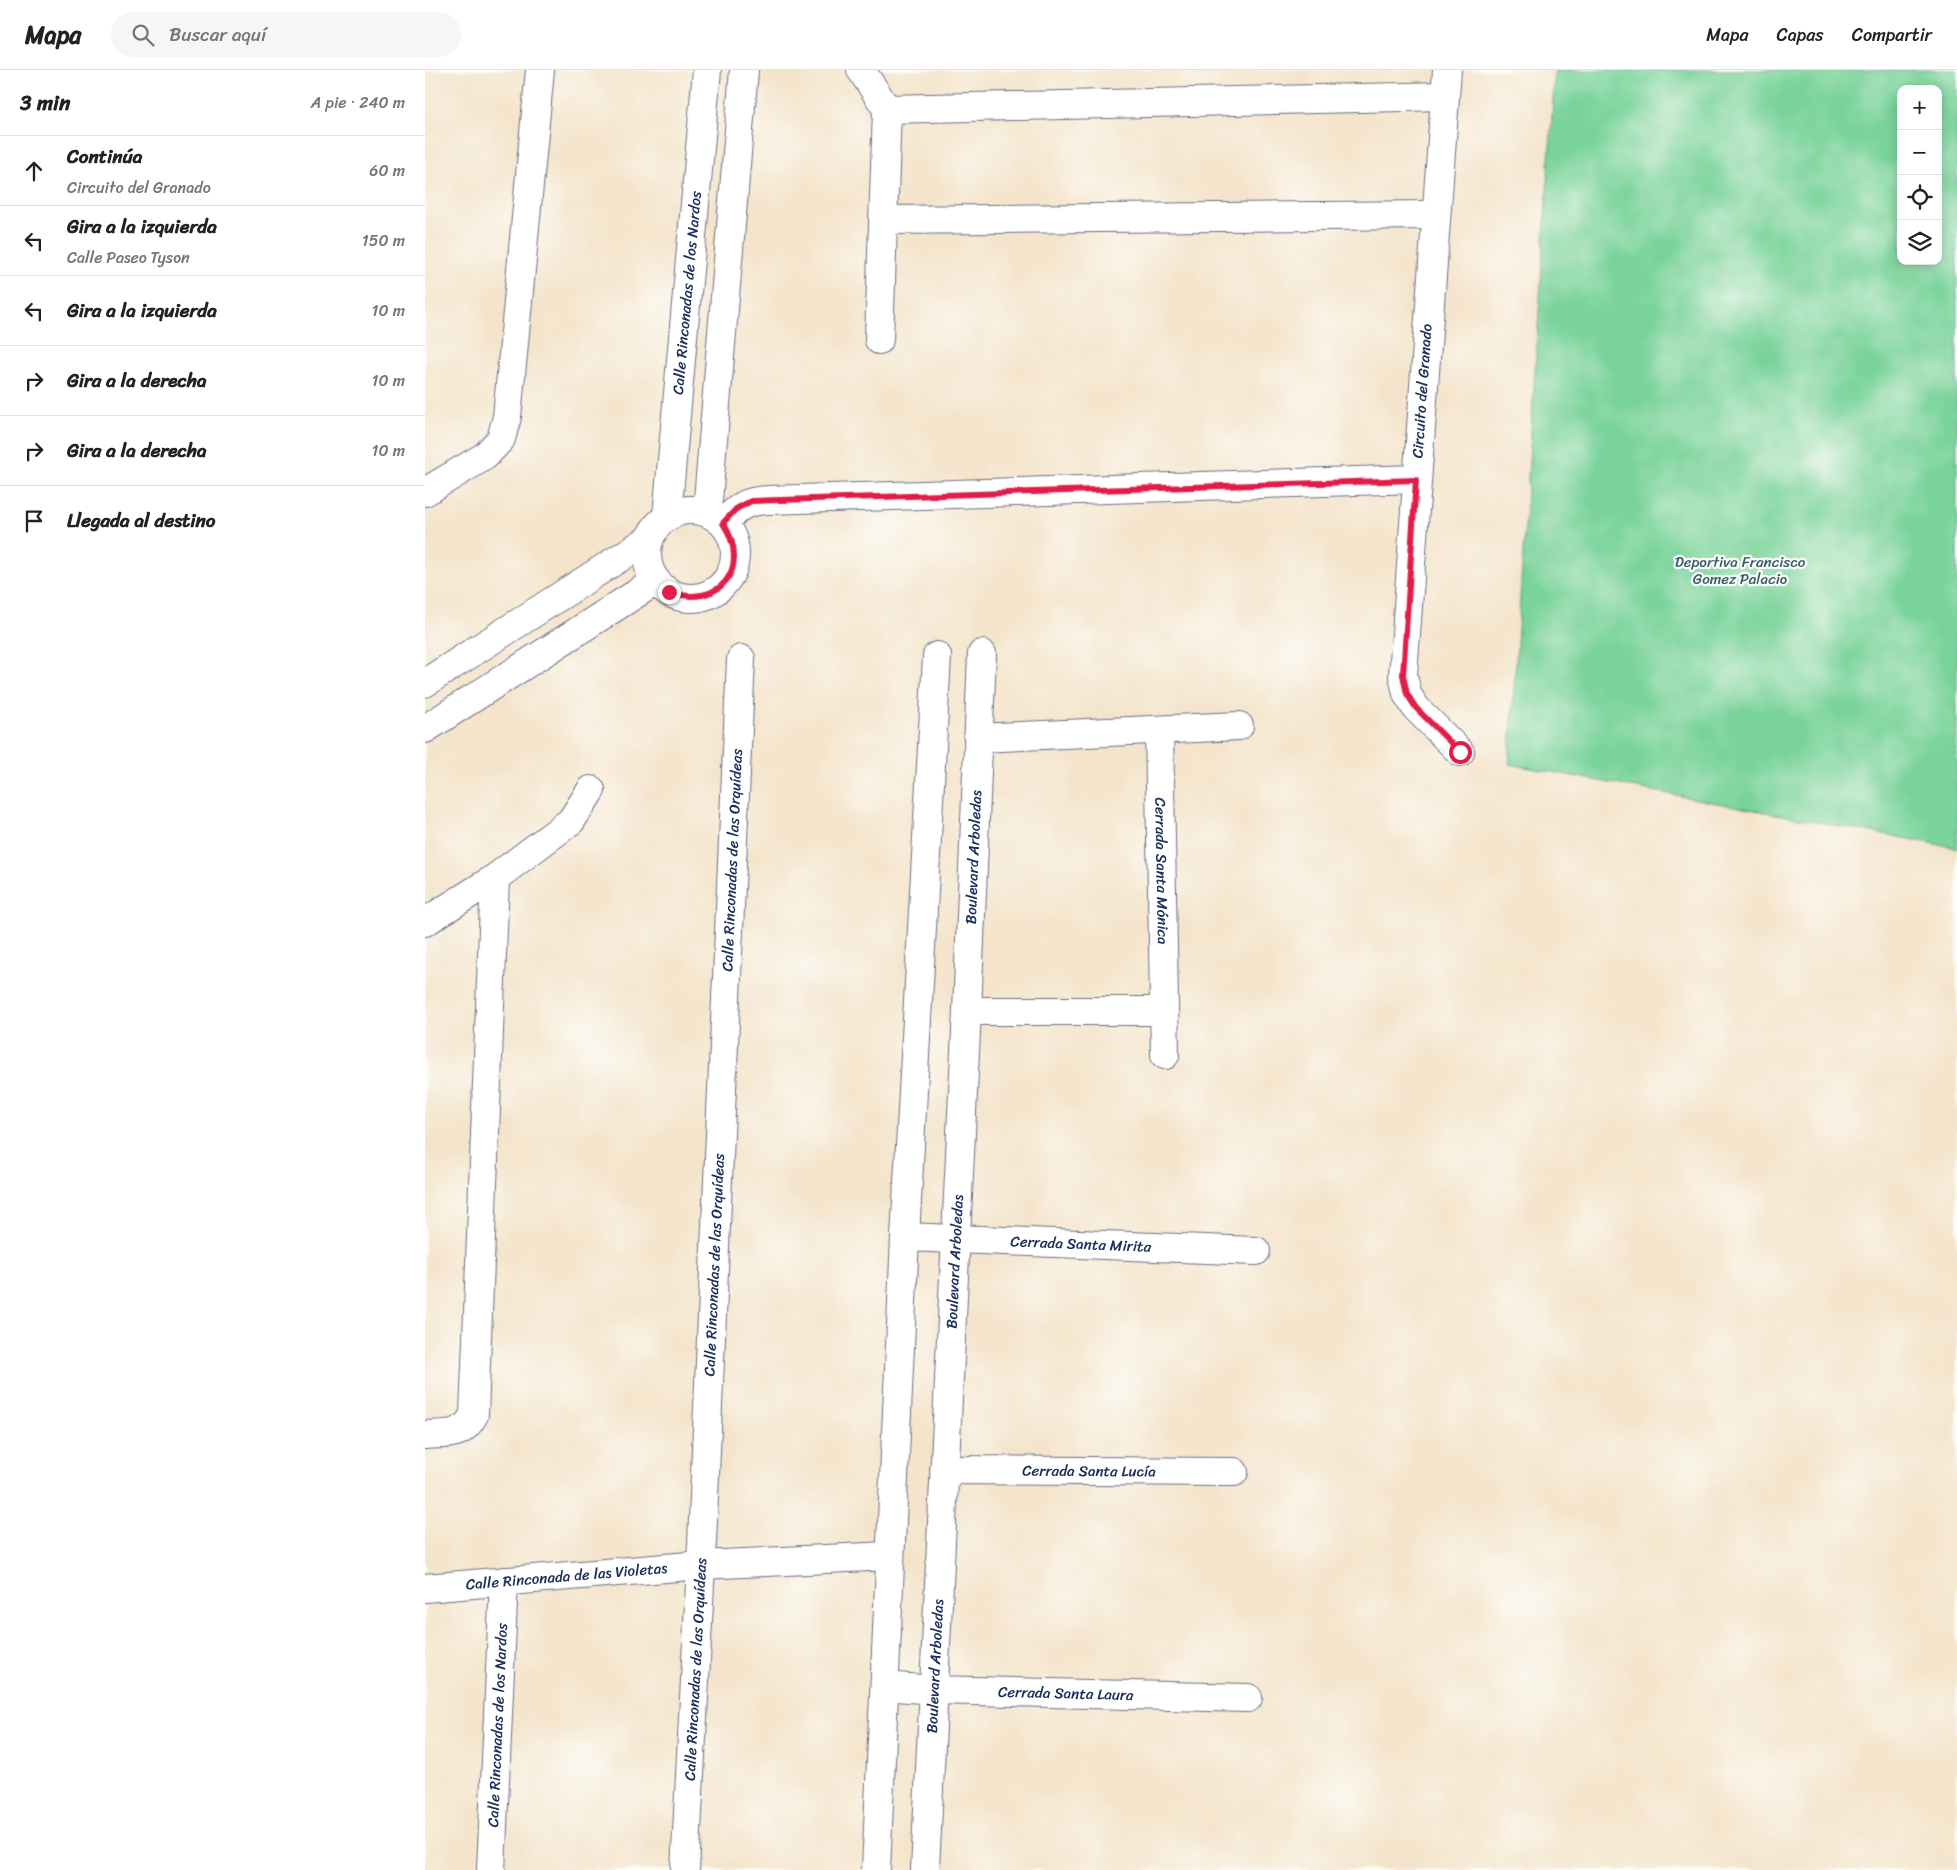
<!DOCTYPE html>
<html lang="es">
<head>
<meta charset="utf-8">
<style>
  :root { --surface:#fff; --page:#f6f6f6; --text:#222; --muted:#767676; --line:#e0e0e0 }
  body { margin:0; font-family:Sriracha,sans-serif; background:var(--page); color:var(--text) }
  .controls { position:absolute; right:15px; top:15px; display:grid; overflow:hidden; border-radius:10px; box-shadow:0 2px 12px #0003 }
  .controls button { width:45px; height:45px; display:grid; place-items:center; padding:0; border:0; border-bottom:1px solid var(--line); background:var(--surface); color:var(--text); font:25px sans-serif }
  .stop { position:absolute; width:15px; height:15px; margin:-11px; border:4px solid #e11d48; border-radius:50%; background:#fff }
  .stop.end { background:#e11d48; border-color:#fff; box-shadow:0 1px 5px #0008 }
  .list { margin:0; padding:0; list-style:none }
  h2 { display:flex; justify-content:space-between; align-items:center; height:65px; margin:0; padding:0 20px; font-size:21px }
  h2 small { font-size:16px; font-weight:400; color:var(--muted) }
  .list li { display:grid; grid-template-columns:32px 1fr auto; gap:15px; align-items:center; box-sizing:border-box; height:70px; padding:0 20px; border-top:1px solid var(--line) }
  .list b { display:block; font-size:19px; white-space:nowrap }
  .list p { margin:0; font-size:16px; white-space:nowrap; color:var(--muted) }
  .list em { font-size:16px; font-style:normal; color:var(--muted) }
  .icon { flex:none; width:28px; height:28px; fill:none; stroke:currentColor; stroke-width:2; stroke-linecap:round; stroke-linejoin:round }
  .map { position:relative; flex:none; width:1532px; height:1800px; overflow:hidden }
  header { display:flex; align-items:center; gap:30px; box-sizing:border-box; height:70px; padding:0 25px; background:var(--surface); border-bottom:1px solid var(--line) }
  header strong { font-size:24px }
  nav { display:flex; gap:28px; margin-inline-start:auto; font-size:18px }
  .search { width:350px; height:45px; background:var(--page); display:flex; align-items:center; gap:12px; box-sizing:border-box; padding:0 18px; border-radius:28px; color:var(--muted); font-size:19px }
  main { display:flex }
  aside { flex:1; background:var(--surface) }
  .map>svg:first-child { display:block }
  .green { fill:#79d39a; stroke:#4a817c; fill-rule:evenodd }
  .lines { fill:none; stroke-linecap:round; stroke-linejoin:round }
  .minor-casing { stroke:#676e84; stroke-width:30 }
  .minor { stroke:#fff; stroke-width:28 }
  .route { stroke:#e11d48; stroke-width:6 }
  .labels { text-anchor:middle; dominant-baseline:central; stroke-width:4.5; stroke-linejoin:round; paint-order:stroke }
  .street-label { font-size:15px; fill:#1b2f5e; stroke:#fdfcf7 }
  .park-label { font-size:15px; fill:#376070; stroke:#fdfcf7 }
</style>
</head>
<body>
<header>
<strong>Mapa</strong>
<div class="search"><svg class="icon" aria-label="search" viewBox="0 0 24 24"><circle cx="10" cy="10" r="6"/><path d="M15 15l6 6"/></svg>Buscar aquí</div>
<nav><a>Mapa</a><a>Capas</a><a>Compartir</a></nav>
</header>
<main>
<aside>
<h2>3 min<small>A pie · 240 m</small></h2>
<ul class="list">
<li><svg class="icon" aria-label="ahead" viewBox="0 0 24 24"><path d="M12 20V5M6 11l6-6 6 6"/></svg><div><b>Continúa</b><p>Circuito del Granado</p></div><em>60 m</em></li>
<li><svg class="icon" aria-label="left" viewBox="0 0 24 24"><path d="M17 20v-9H6M10 6l-5 5 5 5"/></svg><div><b>Gira a la izquierda</b><p>Calle Paseo Tyson</p></div><em>150 m</em></li>
<li><svg class="icon" aria-label="left" viewBox="0 0 24 24"><path d="M17 20v-9H6M10 6l-5 5 5 5"/></svg><div><b>Gira a la izquierda</b></div><em>10 m</em></li>
<li><svg class="icon" aria-label="right" viewBox="0 0 24 24"><path d="M7 20v-9h11M14 6l5 5-5 5"/></svg><div><b>Gira a la derecha</b></div><em>10 m</em></li>
<li><svg class="icon" aria-label="right" viewBox="0 0 24 24"><path d="M7 20v-9h11M14 6l5 5-5 5"/></svg><div><b>Gira a la derecha</b></div><em>10 m</em></li>
<li><svg class="icon" aria-label="arrive" viewBox="0 0 24 24"><path d="M6 21V4h12l-3 4 3 4H6"/></svg><div><b>Llegada al destino</b></div></li>
</ul>
</aside>
<div class="map">
<svg width="1532" height="1800" viewBox="0 0 1532 1800">
  <rect width="100%" height="100%" fill="#fdfcf7"/>
  <filter id="ink" filterUnits="userSpaceOnUse"><feTurbulence type="fractalNoise" baseFrequency=".02" numOctaves="2"/><feDisplacementMap in="SourceGraphic" scale="10" xChannelSelector="R" yChannelSelector="G"/><feConvolveMatrix kernelMatrix="1 2 1 2 8 2 1 2 1" color-interpolation-filters="sRGB"/></filter>
  <filter id="wash" filterUnits="userSpaceOnUse"><feTurbulence type="fractalNoise" baseFrequency=".0096" numOctaves="4" result="noise"/><feDisplacementMap in="SourceGraphic" scale="20" xChannelSelector="R" yChannelSelector="G"/><feGaussianBlur stdDeviation="1.12" result="paint"/><feColorMatrix in="noise" values="0 0 0 0 0 0 0 0 0 0 0 0 0 0 0 0 0 1.4 0 .05"/><feComposite in="paint" operator="in"/></filter>
  <g filter="url(#wash)">
    <rect width="100%" height="100%" fill="#f4e4cb"/>
    <path class="green" d="M 1130,0 L 1532,0 L 1532,778 L 1084,694 ZM 1476,19 L 1513,19 L 1513,191 L 1476,191 Z"/>
  </g>
  <g filter="url(#ink)">
    <g class="lines">
      <g class="minor-casing">
        <g id="minor">
          <path d="M 436,0 L 462,39 L 454,270"/>
          <path d="M 1022,0 L 978,605 L 982,624 L 991,638 L 1035,682"/>
          <path d="M 462,39 L 1020,26"/>
          <path d="M 458,150 L 1011,145"/>
          <path d="M 0,422 L 60,386 L 76,369 L 82,347 L 115,0"/>
          <circle cx="266" cy="484" r="44"/>
          <path d="M 282,442 L 319,0"/>
          <path id="s1" d="M 242,446 L 282,0"/>
          <path d="M 298,453 C 313,437 320,431 343,430 L 991,409"/>
          <path d="M 0,613 L 224,469"/>
          <path d="M 0,659 L 231,511"/>
          <path id="s2" d="M 734,660 L 740,985"/>
          <path d="M 553,668 L 814,656"/>
          <path d="M 0,852 L 70,808 L 146,751 L 166,720"/>
          <path d="M 542,941 L 739,941"/>
          <path id="s3" d="M 480,1167 L 831,1181"/>
          <path d="M 0,1365 C 24,1363 36,1368 49,1345 L 70,808"/>
          <path id="s4" d="M 519,1400 L 809,1402"/>
          <path id="s5" d="M 0,1518 L 276,1495 L 464,1486"/>
          <path id="s6" d="M 460,1616 L 508,1620 L 823,1628"/>
          <path id="s7" d="M 66,1800 L 79,1511"/>
          <path id="s8" d="M 260,1800 L 276,1495 L 316,589"/>
          <path d="M 451,1800 L 480,1167 L 512,586"/>
          <path id="s9" d="M 500,1800 L 542,941 L 557,584"/>
        </g>
      </g>
      <use href="#minor" class="minor"/>
    </g>
  </g>
  <g class="lines" filter="url(#ink)">
    <path class="route" d="M 244,522 C 295,539 327,498 298,453 L 311,439 L 326,431 L 991,410 L 978,605 L 982,624 L 991,638 L 1035,682"/>
  </g>
  <g class="labels">
    <g class="street-label">
      <text stroke="none"><textPath href="#s1" startOffset="224">Calle Rinconadas de los Nardos</textPath></text>
      <text transform="translate(997 321) rotate(-86)">Circuito del Granado</text>
      <text stroke="none"><textPath href="#s9" startOffset="1014">Boulevard Arboledas</textPath></text>
      <text stroke="none"><textPath href="#s8" startOffset="1011">Calle Rinconadas de las Orquídeas</textPath></text>
      <text stroke="none"><textPath href="#s2" startOffset="141">Cerrada Santa Mónica</textPath></text>
      <text stroke="none"><textPath href="#s3" startOffset="176">Cerrada Santa Mirita</textPath></text>
      <text stroke="none"><textPath href="#s9" startOffset="609">Boulevard Arboledas</textPath></text>
      <text stroke="none"><textPath href="#s8" startOffset="606">Calle Rinconadas de las Orquídeas</textPath></text>
      <text stroke="none"><textPath href="#s4" startOffset="145">Cerrada Santa Lucía</textPath></text>
      <text stroke="none"><textPath href="#s5" startOffset="142">Calle Rinconada de las Violetas</textPath></text>
      <text stroke="none"><textPath href="#s9" startOffset="204">Boulevard Arboledas</textPath></text>
      <text stroke="none"><textPath href="#s8" startOffset="201">Calle Rinconadas de las Orquídeas</textPath></text>
      <text stroke="none"><textPath href="#s6" startOffset="181">Cerrada Santa Laura</textPath></text>
      <text stroke="none"><textPath href="#s7" startOffset="145">Calle Rinconadas de los Nardos</textPath></text>
    </g>
    <g class="park-label">
      <text x="1315" y="492">Deportiva Francisco<tspan x="1315" dy="17">Gomez Palacio</tspan></text>
    </g>
  </g>
</svg>
<div class="controls">
<button>+</button>
<button>−</button>
<button><svg class="icon" aria-label="locate" viewBox="0 0 24 24"><circle cx="12" cy="12" r="6"/><path d="M12 2v4M12 18v4M2 12h4M18 12h4"/></svg></button>
<button><svg class="icon" aria-label="layers" viewBox="0 0 24 24"><path d="M12 4l9 5-9 5-9-5zM3 14l9 5 9-5"/></svg></button>
</div>
<div class="stop" style="left:1035px;top:682px"></div>
<div class="stop end" style="left:244px;top:522px"></div>
</div>
</main>
</body>
</html>
